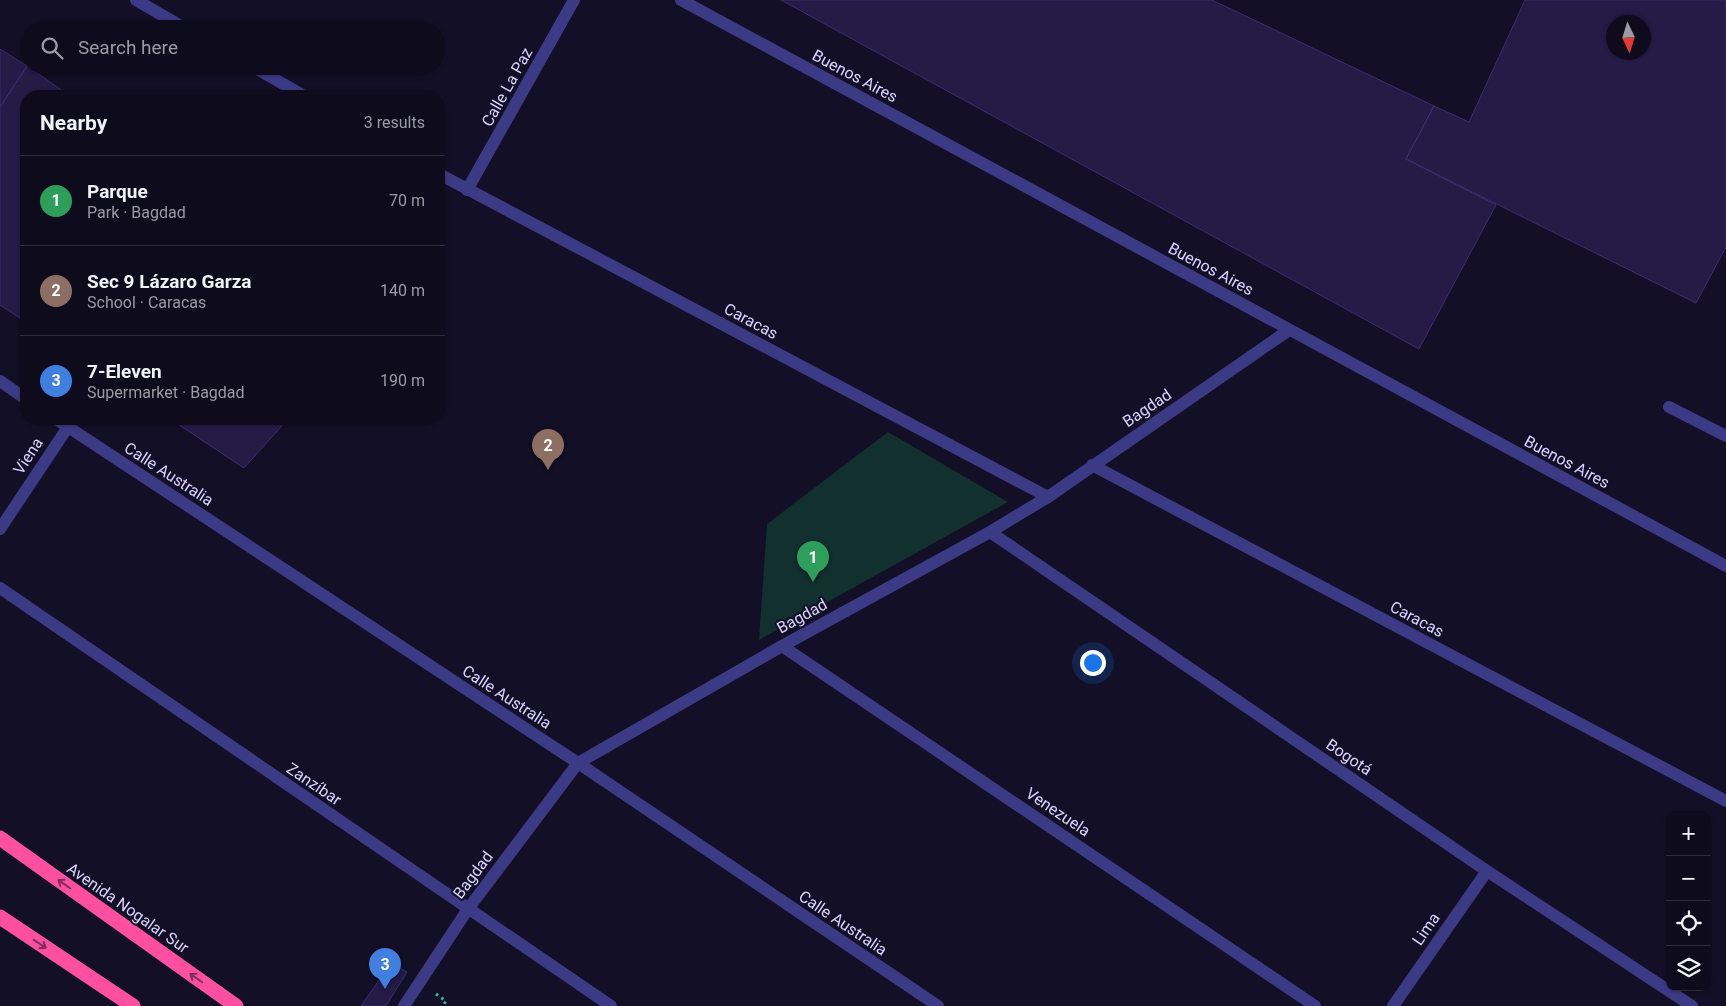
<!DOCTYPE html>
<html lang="en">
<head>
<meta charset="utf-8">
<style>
  :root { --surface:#0e0b1c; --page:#1c1929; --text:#f1f3f6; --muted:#9b9ba3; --line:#2e2b3b; --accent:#7c3aed }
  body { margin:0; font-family:Roboto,sans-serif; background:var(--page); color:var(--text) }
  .controls { position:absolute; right:15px; bottom:15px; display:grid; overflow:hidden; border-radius:10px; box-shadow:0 1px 4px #0004 }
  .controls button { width:45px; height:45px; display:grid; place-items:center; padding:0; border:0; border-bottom:1px solid var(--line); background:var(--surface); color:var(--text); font:25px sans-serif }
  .compass { position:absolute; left:1606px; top:15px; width:45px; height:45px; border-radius:50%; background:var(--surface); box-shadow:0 1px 4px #0004; rotate:176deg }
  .you { position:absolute; left:1092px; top:662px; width:18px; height:18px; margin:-12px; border:4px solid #fff; border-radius:50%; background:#1a73e8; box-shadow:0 0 0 8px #1a73e833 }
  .badge { display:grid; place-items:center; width:32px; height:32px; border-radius:50%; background:var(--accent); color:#fff; font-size:16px; font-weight:700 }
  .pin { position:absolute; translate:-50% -41px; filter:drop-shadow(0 1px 2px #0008) }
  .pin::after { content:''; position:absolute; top:26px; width:18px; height:15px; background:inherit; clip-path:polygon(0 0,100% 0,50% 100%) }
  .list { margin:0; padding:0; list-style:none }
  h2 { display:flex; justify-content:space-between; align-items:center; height:65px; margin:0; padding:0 20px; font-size:21px }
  h2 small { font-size:16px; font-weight:400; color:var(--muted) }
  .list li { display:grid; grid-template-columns:32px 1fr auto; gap:15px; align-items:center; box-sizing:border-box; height:90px; padding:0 20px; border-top:1px solid var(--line) }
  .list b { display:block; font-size:19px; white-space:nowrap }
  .list p { margin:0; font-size:16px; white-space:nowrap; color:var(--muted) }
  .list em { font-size:16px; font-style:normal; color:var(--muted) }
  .icon { flex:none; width:28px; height:28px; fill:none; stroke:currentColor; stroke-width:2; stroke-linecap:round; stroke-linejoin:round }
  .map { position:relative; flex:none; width:1726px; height:1006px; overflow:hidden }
  .search { position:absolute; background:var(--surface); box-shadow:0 1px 4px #0004; left:20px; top:20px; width:425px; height:55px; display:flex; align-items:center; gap:12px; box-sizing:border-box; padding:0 18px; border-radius:28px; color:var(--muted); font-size:19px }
  .panel { position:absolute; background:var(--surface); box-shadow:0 1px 4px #0004; left:20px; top:90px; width:425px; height:335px; border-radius:20px }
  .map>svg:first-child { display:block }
  .green { fill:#12302f }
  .building { fill:#241b47; stroke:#3b2d73; fill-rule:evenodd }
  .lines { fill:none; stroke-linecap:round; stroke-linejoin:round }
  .path { stroke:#2fb8b0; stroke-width:3; stroke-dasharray:2.5 4; stroke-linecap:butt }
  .minor { stroke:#3d3a85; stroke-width:12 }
  .highway { stroke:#ff4fa3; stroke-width:15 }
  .oneway { stroke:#7d2c5e }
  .labels { text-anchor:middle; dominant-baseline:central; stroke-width:4; stroke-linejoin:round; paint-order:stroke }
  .street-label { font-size:16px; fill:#d9d4ff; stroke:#130f26 }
</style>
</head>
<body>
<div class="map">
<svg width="1726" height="1006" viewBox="0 0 1726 1006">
  <rect width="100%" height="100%" fill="#130f26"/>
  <path class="green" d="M 888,432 L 1008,502 L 759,640 L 767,524 Z"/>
  <path class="building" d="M 781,0 L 1212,0 L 1434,106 L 1406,159 L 1496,205 L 1419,349 Z
    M 1525,0 L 1726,0 L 1726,247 L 1696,303 L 1406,159 L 1434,106 L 1469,122 ZM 1614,22 L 1644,22 L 1644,52 L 1614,52 Z
    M 0,49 L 27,66 L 0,107 Z
    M 27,66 L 70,96 L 26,96 L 26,322 L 0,305 L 0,107 Z
    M 170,419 L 288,419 L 244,468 Z
    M 391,963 L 407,972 L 386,1006 L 361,1006 Z"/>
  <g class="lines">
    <path class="path" d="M 436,994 L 446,1001 L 443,1006"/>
    <path class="minor" d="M 136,0 L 186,29
      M 681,0 L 1726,566
      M 252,66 L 304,96
      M 439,174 L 1048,497
      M 467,190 L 574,0
      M 0,381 L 26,399
      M 1669,407 L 1726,436
      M 56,419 L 578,763 L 938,1006
      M 1092,465 L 1726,801
      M 0,529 L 68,427
      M 990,532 L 1487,871 L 1692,1006
      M 0,588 L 611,1006
      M 782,646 L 1315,1006
      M 404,1006 L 468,909 L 578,763 L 782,646 L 990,532 L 1048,497 L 1289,330
      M 1393,1006 L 1487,871"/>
    <path class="highway" d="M 0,838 L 236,1006
      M 0,917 L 133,1006"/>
  </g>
  <defs><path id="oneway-shaft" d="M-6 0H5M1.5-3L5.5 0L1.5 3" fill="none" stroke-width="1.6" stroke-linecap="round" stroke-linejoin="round" transform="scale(1.25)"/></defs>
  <g class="oneway">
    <use href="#oneway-shaft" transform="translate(64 884) rotate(-145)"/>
    <use href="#oneway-shaft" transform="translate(40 944) rotate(34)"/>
    <use href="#oneway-shaft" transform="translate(196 978) rotate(-145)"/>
  </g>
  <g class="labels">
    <g class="street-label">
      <text transform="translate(855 76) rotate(28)">Buenos Aires</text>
      <text transform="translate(507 87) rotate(-61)">Calle La Paz</text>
      <text transform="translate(1211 269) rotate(28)">Buenos Aires</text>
      <text transform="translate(751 321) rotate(28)">Caracas</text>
      <text transform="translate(1147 408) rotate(-34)">Bagdad</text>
      <text transform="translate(28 456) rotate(-57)">Viena</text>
      <text transform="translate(1567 462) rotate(28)">Buenos Aires</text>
      <text transform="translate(169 474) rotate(33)">Calle Australia</text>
      <text transform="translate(802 616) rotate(-29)">Bagdad</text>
      <text transform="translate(1417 619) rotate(28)">Caracas</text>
      <text transform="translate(507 697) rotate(33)">Calle Australia</text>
      <text transform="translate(1349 757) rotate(34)">Bogotá</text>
      <text transform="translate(314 784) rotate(34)">Zanzíbar</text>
      <text transform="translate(1058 812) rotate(34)">Venezuela</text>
      <text transform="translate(473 875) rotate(-53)">Bagdad</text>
      <text transform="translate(128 908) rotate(35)">Avenida Nogalar Sur</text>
      <text transform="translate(843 923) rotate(34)">Calle Australia</text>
      <text transform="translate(1426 929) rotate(-55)">Lima</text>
    </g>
  </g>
</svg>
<div class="controls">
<button>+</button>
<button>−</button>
<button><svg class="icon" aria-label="locate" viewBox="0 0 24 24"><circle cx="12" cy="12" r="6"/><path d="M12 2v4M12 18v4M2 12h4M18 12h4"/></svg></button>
<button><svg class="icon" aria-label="layers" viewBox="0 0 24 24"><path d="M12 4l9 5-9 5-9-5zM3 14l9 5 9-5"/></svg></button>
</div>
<svg class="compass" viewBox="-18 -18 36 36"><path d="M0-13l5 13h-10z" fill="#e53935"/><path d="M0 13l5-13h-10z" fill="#9b9ba3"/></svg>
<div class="you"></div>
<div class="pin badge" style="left:813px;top:582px;background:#2e9e5b">1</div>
<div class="pin badge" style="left:548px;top:470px;background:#8d6e63">2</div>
<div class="pin badge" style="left:385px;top:989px;background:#3f7fe0">3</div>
<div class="search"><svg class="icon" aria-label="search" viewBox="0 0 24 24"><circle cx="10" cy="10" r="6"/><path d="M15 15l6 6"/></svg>Search here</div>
<section class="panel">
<h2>Nearby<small>3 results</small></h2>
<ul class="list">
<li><span class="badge" style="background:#2e9e5b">1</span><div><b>Parque</b><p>Park · Bagdad</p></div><em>70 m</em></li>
<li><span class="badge" style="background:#8d6e63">2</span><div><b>Sec 9 Lázaro Garza</b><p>School · Caracas</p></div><em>140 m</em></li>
<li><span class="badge" style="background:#3f7fe0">3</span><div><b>7-Eleven</b><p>Supermarket · Bagdad</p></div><em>190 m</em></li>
</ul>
</section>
</div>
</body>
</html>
